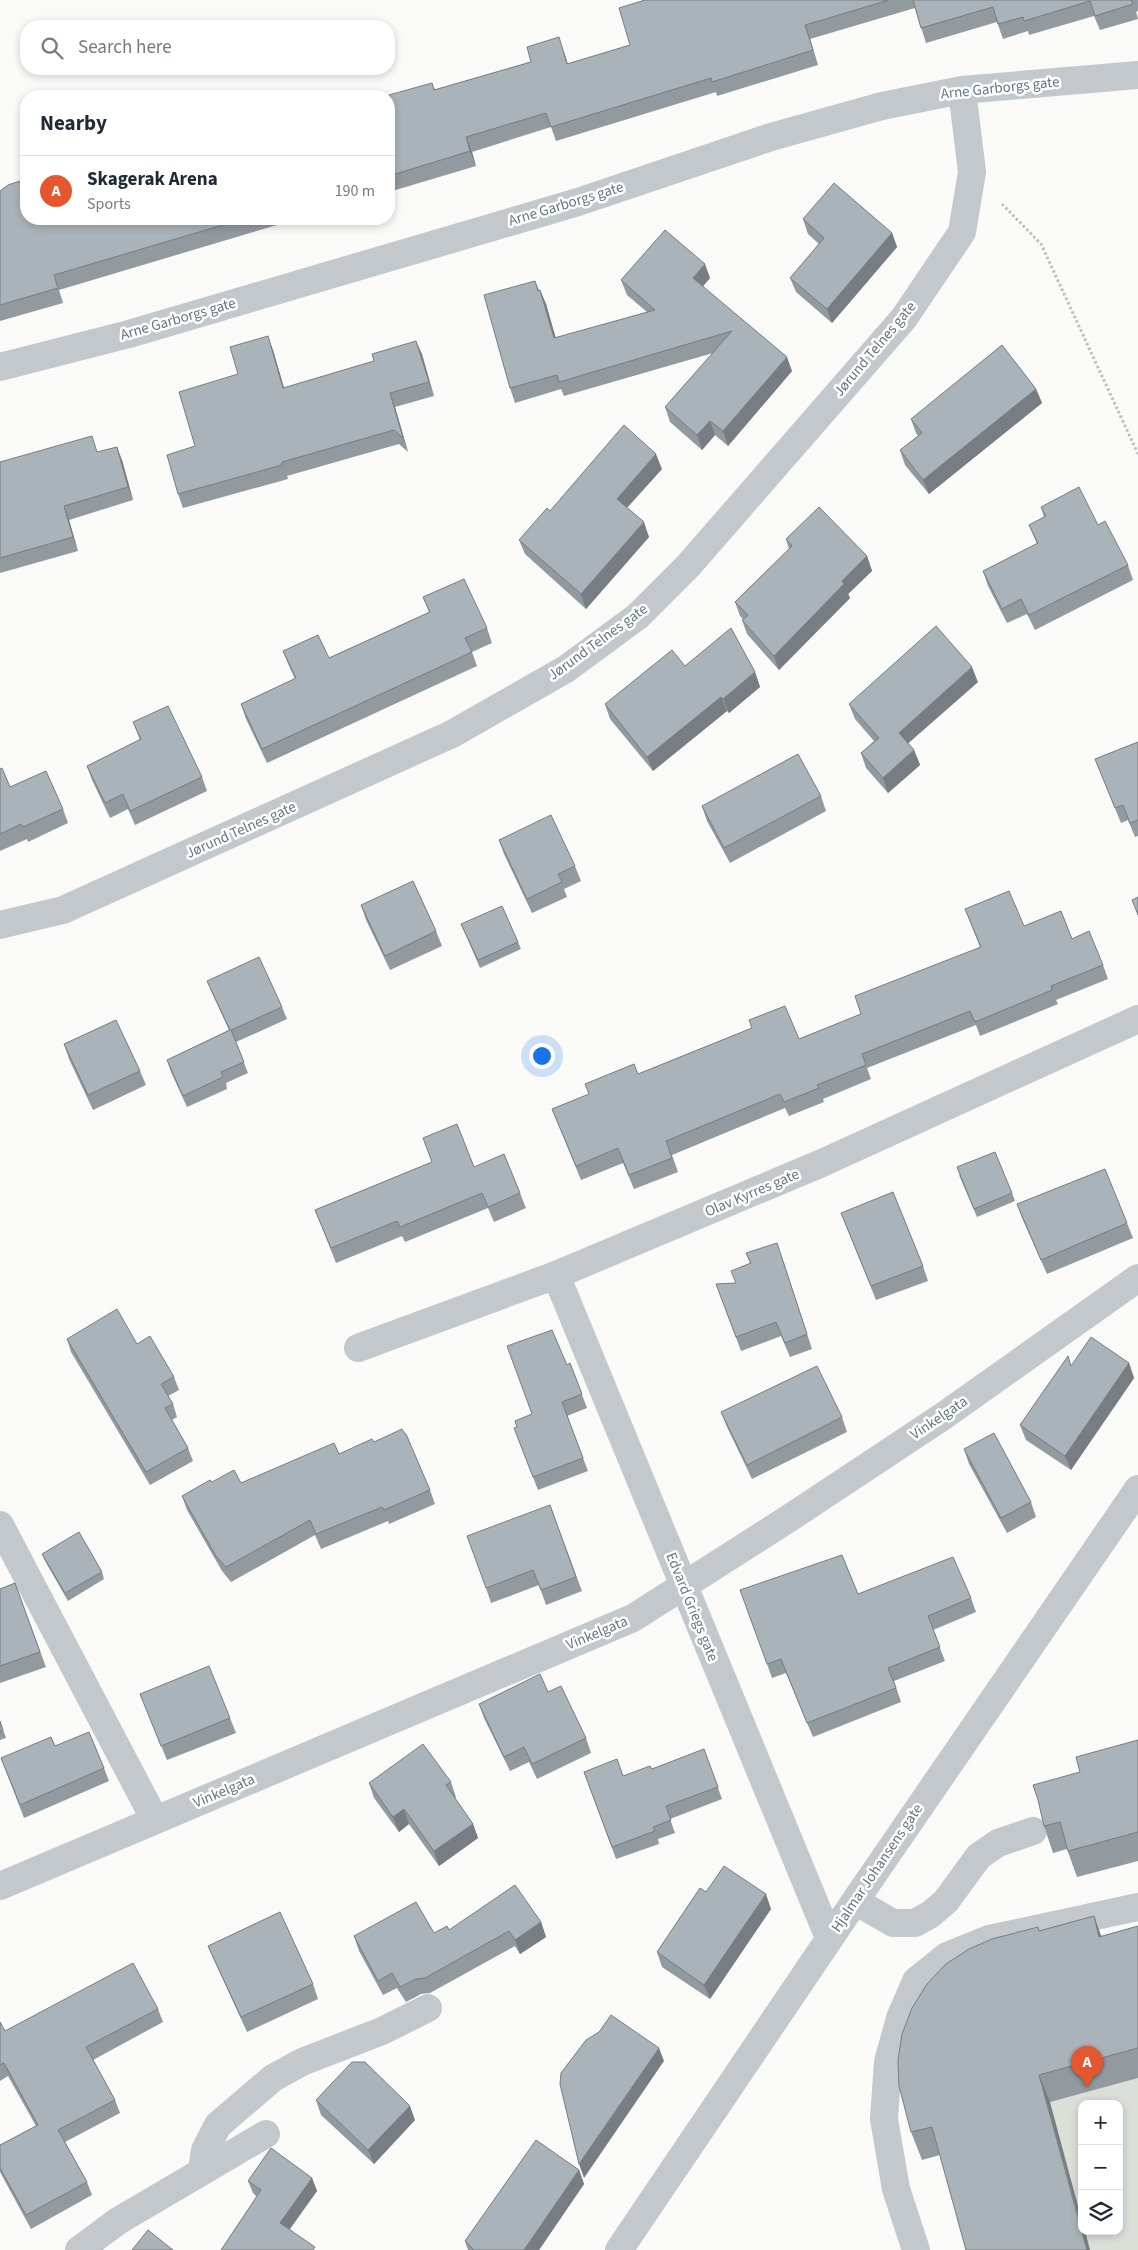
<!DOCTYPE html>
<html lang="en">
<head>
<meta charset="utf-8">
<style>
  :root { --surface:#fff; --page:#f2f2f3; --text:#1f2937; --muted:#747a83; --line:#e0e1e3; --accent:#e4572e }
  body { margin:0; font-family:"Source Sans 3",sans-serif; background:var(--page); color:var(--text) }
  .controls { position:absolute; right:15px; bottom:15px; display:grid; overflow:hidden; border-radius:10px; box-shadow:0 2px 8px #0003 }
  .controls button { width:45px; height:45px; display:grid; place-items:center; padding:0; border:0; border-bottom:1px solid var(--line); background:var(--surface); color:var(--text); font:25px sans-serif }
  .you { position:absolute; left:541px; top:1055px; width:18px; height:18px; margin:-12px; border:4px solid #fff; border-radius:50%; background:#1a73e8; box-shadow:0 0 0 8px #1a73e833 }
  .badge { display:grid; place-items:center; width:32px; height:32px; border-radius:50%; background:var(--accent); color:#fff; font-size:16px; font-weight:700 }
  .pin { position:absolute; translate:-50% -41px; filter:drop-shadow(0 1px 2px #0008) }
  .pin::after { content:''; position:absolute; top:26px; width:18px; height:15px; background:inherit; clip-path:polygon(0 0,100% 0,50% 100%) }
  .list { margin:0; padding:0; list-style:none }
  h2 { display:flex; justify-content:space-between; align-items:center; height:65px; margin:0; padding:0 20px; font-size:21px }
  h2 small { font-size:16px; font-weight:400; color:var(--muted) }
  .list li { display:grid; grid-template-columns:32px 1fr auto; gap:15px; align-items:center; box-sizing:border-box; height:70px; padding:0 20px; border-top:1px solid var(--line) }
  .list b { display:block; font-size:19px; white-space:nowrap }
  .list p { margin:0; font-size:16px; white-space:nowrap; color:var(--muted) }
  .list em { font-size:16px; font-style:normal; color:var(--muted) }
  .icon { flex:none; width:28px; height:28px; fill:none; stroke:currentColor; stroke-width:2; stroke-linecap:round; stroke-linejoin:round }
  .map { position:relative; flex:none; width:1138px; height:2250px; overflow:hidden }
  .search { position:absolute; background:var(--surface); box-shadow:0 2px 8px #0003; left:20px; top:20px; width:375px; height:55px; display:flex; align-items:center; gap:12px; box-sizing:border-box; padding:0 18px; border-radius:20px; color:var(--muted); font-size:19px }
  .panel { position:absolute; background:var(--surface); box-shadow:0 2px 8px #0003; left:20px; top:90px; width:375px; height:135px; border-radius:20px }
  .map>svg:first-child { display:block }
  .green { fill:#dadfd7; fill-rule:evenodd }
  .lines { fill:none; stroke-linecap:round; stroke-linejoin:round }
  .path { stroke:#bbbfc2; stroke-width:3; stroke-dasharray:2.5 2.5; stroke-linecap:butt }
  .minor { stroke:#c3c8cc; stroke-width:28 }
  .wall { fill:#929a9f }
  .shaded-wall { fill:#777d82 }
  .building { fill:#aab3b9; stroke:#777d82 }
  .labels { text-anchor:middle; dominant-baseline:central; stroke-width:5; stroke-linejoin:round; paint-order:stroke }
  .street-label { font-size:15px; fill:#657683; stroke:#fff }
</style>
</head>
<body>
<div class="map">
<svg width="1138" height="2250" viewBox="0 0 1138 2250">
  <rect width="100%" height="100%" fill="#fafaf8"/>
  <path class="green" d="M 1138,1957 L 1138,2250 L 968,2250 L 1005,2139 ZM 1082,2104 L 1119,2104 L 1119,2231 L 1082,2231 Z"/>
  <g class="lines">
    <path class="path" d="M 1002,204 L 1041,244 L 1138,454"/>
    <path class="minor" d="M 0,367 L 129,334 L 578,202 L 771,137 L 882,106 L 962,90 L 1138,75
      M 0,925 L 63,910 L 452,734 L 566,669 L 638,616 L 688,566 L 904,318 L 962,232 L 972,172 L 962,90
      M 556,1275 L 829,1938
      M 358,1348 L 556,1275 L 822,1163 L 1138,1019
      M 0,1525 L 155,1820
      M 0,1886 L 633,1618 L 788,1519 L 942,1417 L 1138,1278
      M 855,1901 L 893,1923 L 915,1923 L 931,1914 L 946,1901 L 979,1856 L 998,1843 L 1033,1831
      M 202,2170 L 205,2150 L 218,2125 L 273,2078 L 302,2062 L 382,2031 L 428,2008
      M 79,2250 L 118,2221 L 266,2134
      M 619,2250 L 855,1901 L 1138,1489
      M 916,2250 L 896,2189 L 884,2119 L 888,2062 L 900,2018 L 916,1981 L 947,1956 L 989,1939 L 1138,1907"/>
  </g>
  <path class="wall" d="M 645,0 L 1138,0 L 1138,11 L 1136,12 L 1138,19 L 1100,30 L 1094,16 L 1029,35 L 1028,31 L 1003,39 L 997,22 L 926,43 L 915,8 L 810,39 L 818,65 L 717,96 L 716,92 L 556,141 L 551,127 L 472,152 L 476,166 L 389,192 L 389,120 L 395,118 L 432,83 L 435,90 L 564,52 L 568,64 L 630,45 Z
    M 0,191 L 26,219 L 45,219 L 45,220 L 49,219 L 297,219 L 59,290 L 63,303 L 0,321 Z
    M 803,219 L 892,233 L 897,247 L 832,323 L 796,292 L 790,278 L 819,244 L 808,234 Z
    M 710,278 L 703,286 L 792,371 L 728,446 L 715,435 L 702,450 L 670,422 L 665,407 L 713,353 L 564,396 L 561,389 L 515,403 L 510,388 L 535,281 L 539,290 L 540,290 L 546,304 L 555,338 L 647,312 L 627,295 L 621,280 Z
    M 416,341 L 434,396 L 395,407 L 408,452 L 399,444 L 287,476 L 288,479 L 183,508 L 178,494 L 195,446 L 238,374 L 273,350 L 284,388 L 374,361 Z
    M 1036,389 L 1042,403 L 929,494 L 905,465 L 900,450 L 918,436 L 916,433 L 911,419 Z
    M 98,452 L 122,460 L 133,500 L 69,520 L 78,551 L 0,573 L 0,462 Z
    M 662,469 L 627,508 L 649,537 L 586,609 L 525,554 L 519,540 L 550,511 Z
    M 1041,507 L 1098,525 L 1128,565 L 1133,580 L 1035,630 L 1027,614 L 1007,623 L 988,586 L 983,571 L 1037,544 L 1029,525 L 1044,517 Z
    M 786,539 L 867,556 L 872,571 L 848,594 L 850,598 L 779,670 L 747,634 L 742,620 L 743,619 L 740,616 L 735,602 L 789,549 Z
    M 423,597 L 487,628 L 492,643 L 472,652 L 477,666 L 267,763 L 246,719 L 241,704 L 295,679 L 289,666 L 283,651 L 329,658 L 429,612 Z
    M 685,666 L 755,672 L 760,687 L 729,713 L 727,711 L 653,771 L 610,719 L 605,704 Z
    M 978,682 L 908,743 L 914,750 L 920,765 L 888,793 L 866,768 L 861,753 L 874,741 L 855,719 L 849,704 Z
    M 133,722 L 202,777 L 207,791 L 135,825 L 128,809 L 110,818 L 92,780 L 87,766 L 140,740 Z
    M 1138,742 L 1138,836 L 1135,837 L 1128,820 L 1121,823 L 1095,759 Z
    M 0,769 L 10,787 L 63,809 L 68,823 L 28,842 L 27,839 L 0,851 Z
    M 821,796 L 826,811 L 730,863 L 707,821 L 702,806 Z
    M 499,840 L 575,866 L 581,881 L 564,889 L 567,897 L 532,913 L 504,854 Z
    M 361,905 L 436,931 L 442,946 L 390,970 L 366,920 Z
    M 965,909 L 1024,926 L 1072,939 L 1103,965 L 1108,979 L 1056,1000 L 1058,1004 L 980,1036 L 976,1025 L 867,1068 L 871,1079 L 823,1099 L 824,1102 L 789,1116 L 785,1108 L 672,1155 L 678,1172 L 634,1189 L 623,1163 L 581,1180 L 552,1109 L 752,1028 L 749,1020 L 799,1039 L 861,1014 L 980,947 Z
    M 461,924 L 518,942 L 521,949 L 480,968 Z
    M 207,981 L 282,1007 L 287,1019 L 236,1042 L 248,1073 L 226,1083 L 227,1089 L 187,1107 L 171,1072 L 167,1060 L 229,1030 L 212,993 Z
    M 64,1044 L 140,1071 L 146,1085 L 93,1110 L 69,1059 Z
    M 432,1162 L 474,1167 L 520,1193 L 526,1208 L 494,1222 L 488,1208 L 405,1242 L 402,1236 L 336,1263 L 315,1210 Z
    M 959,1175 L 1012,1193 L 1015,1201 L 977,1217 Z
    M 1017,1204 L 1127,1223 L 1133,1238 L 1047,1274 L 1022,1218 Z
    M 841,1213 L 923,1266 L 928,1281 L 876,1300 Z
    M 746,1253 L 782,1257 L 812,1349 L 790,1357 L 781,1336 L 741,1351 L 716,1284 L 736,1283 L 750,1263 Z
    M 67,1339 L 137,1344 L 174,1377 L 179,1390 L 168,1396 L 173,1404 L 177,1417 L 172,1420 L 188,1448 L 193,1461 L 150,1485 L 71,1352 Z
    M 570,1363 L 587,1408 L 567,1416 L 588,1471 L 538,1490 L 519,1441 L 517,1427 L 532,1414 L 567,1365 Z
    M 1129,1363 L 1134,1378 L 1071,1470 L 1026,1440 L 1020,1425 L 1071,1366 Z
    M 721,1412 L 842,1417 L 847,1432 L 752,1479 L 727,1427 Z
    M 374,1442 L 430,1490 L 435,1504 L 389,1524 L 388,1521 L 321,1549 L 315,1535 L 231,1582 L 222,1571 L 187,1510 L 182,1496 L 212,1482 L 241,1483 L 339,1454 Z
    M 964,1449 L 1031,1502 L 1036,1517 L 1007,1533 L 969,1464 Z
    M 550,1505 L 582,1591 L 546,1605 L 539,1585 L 491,1603 L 486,1588 Z
    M 42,1554 L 102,1572 L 104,1579 L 68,1601 L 45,1561 Z
    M 15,1583 L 46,1667 L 0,1683 L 0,1589 Z
    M 858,1594 L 971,1598 L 976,1612 L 933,1630 L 945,1661 L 894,1681 L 901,1702 L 813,1737 L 786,1673 L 772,1678 L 767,1664 Z
    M 548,1692 L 586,1738 L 591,1753 L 537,1779 L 529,1762 L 510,1771 L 484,1718 L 479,1704 Z
    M 140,1694 L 230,1718 L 236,1733 L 167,1760 Z
    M 0,1721 L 6,1738 L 0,1740 Z
    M 1138,1740 L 1138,1861 L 1077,1877 L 1067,1849 L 1053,1853 L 1044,1826 L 1080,1772 Z
    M 55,1746 L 104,1768 L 109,1781 L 24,1818 L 1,1758 Z
    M 704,1749 L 722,1799 L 670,1819 L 675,1833 L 658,1839 L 659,1844 L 616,1859 L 584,1772 L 623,1776 L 652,1769 Z
    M 451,1782 L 456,1797 L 455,1798 L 473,1824 L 478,1838 L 439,1866 L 409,1824 L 399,1832 L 374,1798 L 369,1783 Z
    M 706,1892 L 771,1909 L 710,1999 L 662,1967 L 657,1952 Z
    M 1094,1916 L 1101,1936 L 1138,1926 L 1138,2078 L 1050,2102 L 940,2155 L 922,2160 L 911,2132 L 1039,1931 Z
    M 541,1922 L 546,1937 L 520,1954 L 515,1946 L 430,1993 L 421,1994 L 406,2002 L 397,1988 L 383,1995 L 359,1951 L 354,1936 L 434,1933 L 449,1930 Z
    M 208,1946 L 313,1984 L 318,1999 L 247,2032 L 214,1960 Z
    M 158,2009 L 163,2022 L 93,2060 L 115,2100 L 120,2113 L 65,2142 L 87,2182 L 92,2195 L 31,2229 L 0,2172 L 0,2145 L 36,2126 L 8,2076 L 0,2081 L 0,2022 L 5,2031 Z
    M 316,2100 L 415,2120 L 374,2164 L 321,2115 Z
    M 579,2170 L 584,2184 L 539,2250 L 468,2250 L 465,2241 Z
    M 312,2178 L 317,2191 L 289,2229 L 221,2250 L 257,2197 L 253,2193 L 248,2181 Z"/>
  <path class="shaded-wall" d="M 805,25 L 810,39 L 818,65 L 813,50 Z
    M 559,37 L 564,52 L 572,79 L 567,64 Z
    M 466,137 L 472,152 L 476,166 L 470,151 Z
    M 892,233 L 897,247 L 832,323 L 827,309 Z
    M 705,264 L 710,278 L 698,292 L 693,278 Z
    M 540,290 L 546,304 L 560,352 L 554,338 Z
    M 268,336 L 273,350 L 288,402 L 283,388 Z
    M 416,341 L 422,354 L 434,396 L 429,382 Z
    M 787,357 L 792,371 L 728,446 L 723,431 Z
    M 1036,389 L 1042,403 L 929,494 L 923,480 Z
    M 390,393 L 395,407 L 408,452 L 403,438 Z
    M 710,421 L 715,435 L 702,450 L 697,435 Z
    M 117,447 L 122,460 L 133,500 L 128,487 Z
    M 656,454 L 662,469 L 622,513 L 617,499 Z
    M 64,506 L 69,520 L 78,551 L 73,537 Z
    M 644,522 L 649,537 L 586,609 L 581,594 Z
    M 867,556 L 872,571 L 848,594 L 850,598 L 779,670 L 774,656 L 842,581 Z
    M 972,667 L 978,682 L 904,747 L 899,733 Z
    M 755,672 L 760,687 L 729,713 L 723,699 Z
    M 721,697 L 727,711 L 653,771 L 647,757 Z
    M 914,750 L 920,765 L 888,793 L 883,778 Z
    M 1129,1363 L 1134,1378 L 1071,1470 L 1065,1456 Z
    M 404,1809 L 409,1824 L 399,1832 L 393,1817 Z
    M 473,1824 L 478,1838 L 439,1866 L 434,1851 Z
    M 766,1894 L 771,1909 L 710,1999 L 704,1985 Z
    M 1094,1916 L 1104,1944 L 1099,1937 Z
    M 541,1922 L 546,1937 L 520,1954 L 515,1940 Z
    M 659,2048 L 664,2061 L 584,2178 L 579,2164 Z
    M 1039,2075 L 1050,2102 L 1082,2221 L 1082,2230 Z
    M 410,2106 L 415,2120 L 374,2164 L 368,2150 Z
    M 579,2170 L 584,2184 L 539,2250 L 524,2250 Z
    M 312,2178 L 317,2191 L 285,2236 L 280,2223 Z
    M 1082,2231 L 1085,2231 L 1090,2250 L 1087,2250 Z"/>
  <path class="building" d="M 645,0 L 889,0 L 805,25 L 813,50 L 712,82 L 711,78 L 551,127 L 546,113 L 466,137 L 470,151 L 389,176 L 389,120 L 395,118 L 389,95 L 432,83 L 434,90 L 531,62 L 527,47 L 559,37 L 567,64 L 630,45 L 619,8 Z
    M 913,0 L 1131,0 L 1133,4 L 1095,16 L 1090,1 L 1024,21 L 1023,17 L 998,24 L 993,7 L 921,28 Z
    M 26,179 L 26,219 L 44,219 L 44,220 L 49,219 L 243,219 L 54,275 L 58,288 L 0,305 L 0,191 L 8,185 Z
    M 834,183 L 892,233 L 827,309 L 790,278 L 824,238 L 803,219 Z
    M 665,230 L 705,264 L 693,278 L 787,357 L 723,431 L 710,421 L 697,435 L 665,407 L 732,331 L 559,382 L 557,375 L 510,388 L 484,295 L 535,281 L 538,291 L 540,290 L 554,338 L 655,310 L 621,280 Z
    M 268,336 L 283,388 L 374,361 L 372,354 L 416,341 L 429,382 L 390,393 L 403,438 L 394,430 L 282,462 L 282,465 L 178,494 L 167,455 L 195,446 L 179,392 L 238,374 L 230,347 Z
    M 1002,345 L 1036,389 L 923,480 L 900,450 L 922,433 L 911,419 Z
    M 624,425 L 656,454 L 617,499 L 644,522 L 581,594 L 519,540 L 547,508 L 550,511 Z
    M 92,436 L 97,452 L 117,447 L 128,487 L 64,506 L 73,537 L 0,558 L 0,462 Z
    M 1079,487 L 1098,525 L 1105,521 L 1128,565 L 1029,615 L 1021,599 L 1002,609 L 983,571 L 1038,543 L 1029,525 L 1046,516 L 1041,507 Z
    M 819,507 L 867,556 L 842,581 L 844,584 L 774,656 L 742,620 L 748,615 L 735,602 L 792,546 L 786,539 Z
    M 464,579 L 487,628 L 465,638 L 472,652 L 262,749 L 241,704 L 296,678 L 283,651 L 318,635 L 329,658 L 430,612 L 423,597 Z
    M 936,626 L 972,667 L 899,733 L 914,750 L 883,778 L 861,753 L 879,738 L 849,704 Z
    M 731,628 L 755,672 L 723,699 L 721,697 L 647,757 L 605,704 L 672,650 L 685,666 Z
    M 168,706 L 202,777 L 130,811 L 123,794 L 105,803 L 87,766 L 141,739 L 133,722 Z
    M 1138,742 L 1138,820 L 1130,823 L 1123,805 L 1115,808 L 1095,759 Z
    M 798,754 L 821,796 L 724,848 L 702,806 Z
    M 2,768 L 10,787 L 46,771 L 63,809 L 23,827 L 21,824 L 0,834 L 0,769 Z
    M 551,815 L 575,866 L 558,874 L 562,882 L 527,899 L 499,840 Z
    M 413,881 L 436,931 L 385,956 L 361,905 Z
    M 1009,891 L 1024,926 L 1061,911 L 1072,939 L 1089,931 L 1103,965 L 1051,986 L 1052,990 L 975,1022 L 970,1011 L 862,1054 L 866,1065 L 817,1085 L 819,1088 L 784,1102 L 780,1094 L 666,1141 L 672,1158 L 629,1175 L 618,1148 L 576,1166 L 552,1109 L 589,1094 L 585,1084 L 634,1064 L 638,1074 L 752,1028 L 749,1020 L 785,1006 L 799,1039 L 861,1014 L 855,996 L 981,947 L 965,909 Z
    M 1138,897 L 1138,915 L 1132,900 Z
    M 502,906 L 518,942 L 478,960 L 461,924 Z
    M 259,957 L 282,1007 L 231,1030 L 244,1062 L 221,1072 L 223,1077 L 183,1096 L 167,1060 L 230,1030 L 207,981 Z
    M 116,1020 L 140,1071 L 88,1095 L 64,1044 Z
    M 457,1124 L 474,1167 L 504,1154 L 520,1193 L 488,1207 L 482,1193 L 400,1227 L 397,1221 L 331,1248 L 315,1210 L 432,1162 L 423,1138 Z
    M 995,1152 L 1012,1193 L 974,1209 L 957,1167 Z
    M 1105,1169 L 1127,1223 L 1041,1260 L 1017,1204 Z
    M 893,1192 L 923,1266 L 871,1286 L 841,1213 Z
    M 777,1243 L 807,1334 L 785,1343 L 776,1322 L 736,1337 L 716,1284 L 736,1283 L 731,1271 L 751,1263 L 746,1253 Z
    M 117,1309 L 137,1344 L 150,1336 L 174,1377 L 161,1384 L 173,1404 L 165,1408 L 188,1448 L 146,1472 L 67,1339 Z
    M 552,1330 L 567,1365 L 570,1363 L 582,1394 L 562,1402 L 583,1458 L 533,1477 L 514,1428 L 517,1427 L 515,1421 L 532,1414 L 507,1346 Z
    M 1091,1337 L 1129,1363 L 1065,1456 L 1020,1425 L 1068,1356 L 1071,1366 Z
    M 817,1366 L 842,1417 L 747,1465 L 721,1412 Z
    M 402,1429 L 405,1434 L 406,1434 L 430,1490 L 384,1510 L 382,1507 L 316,1534 L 310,1520 L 226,1567 L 216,1556 L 182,1496 L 210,1480 L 212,1482 L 234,1470 L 241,1483 L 334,1443 L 339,1454 L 372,1439 L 374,1442 Z
    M 994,1433 L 1031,1502 L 1001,1518 L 964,1449 Z
    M 550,1505 L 576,1577 L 541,1590 L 533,1570 L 486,1588 L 467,1536 Z
    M 79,1532 L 102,1572 L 65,1593 L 42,1554 Z
    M 842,1555 L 858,1594 L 953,1557 L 971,1598 L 928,1616 L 940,1647 L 888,1668 L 896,1688 L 807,1723 L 781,1659 L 767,1664 L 740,1590 Z
    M 15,1583 L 40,1652 L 0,1666 L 0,1589 Z
    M 209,1666 L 230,1718 L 161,1746 L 140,1694 Z
    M 540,1674 L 548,1692 L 561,1686 L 586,1738 L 532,1764 L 524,1747 L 504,1757 L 479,1704 Z
    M 0,1721 L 3,1730 L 0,1732 Z
    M 89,1732 L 104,1768 L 20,1805 L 1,1758 L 51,1737 L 55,1746 Z
    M 1138,1740 L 1138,1832 L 1068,1851 L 1060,1822 L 1044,1826 L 1038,1800 L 1033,1785 L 1080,1772 L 1076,1757 Z
    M 423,1744 L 451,1782 L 446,1785 L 473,1824 L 434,1851 L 404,1809 L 393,1817 L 369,1783 Z
    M 704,1749 L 718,1787 L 666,1806 L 671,1820 L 653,1827 L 655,1831 L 612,1847 L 584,1772 L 617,1759 L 623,1776 L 650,1766 L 652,1769 Z
    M 724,1866 L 766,1894 L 704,1985 L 657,1952 L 700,1888 L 706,1892 Z
    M 515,1885 L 541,1922 L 515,1940 L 509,1931 L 425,1978 L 416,1979 L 400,1987 L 392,1973 L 378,1981 L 354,1936 L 416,1902 L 434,1933 L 447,1926 L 449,1930 Z
    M 280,1912 L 313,1984 L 241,2017 L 208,1946 Z
    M 1094,1916 L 1099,1937 L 1138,1926 L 1138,2048 L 1039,2075 L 1087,2250 L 966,2250 L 932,2127 L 911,2132 L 899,2086 L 898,2060 L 902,2034 L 912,2008 L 927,1984 L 946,1964 L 969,1949 L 992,1939 L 1038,1927 L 1039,1931 Z
    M 133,1963 L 158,2009 L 86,2047 L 115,2100 L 58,2130 L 87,2182 L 26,2215 L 0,2168 L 0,2145 L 38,2125 L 4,2063 L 0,2065 L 0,2022 L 5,2031 Z
    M 611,2015 L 659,2048 L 579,2164 L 560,2084 L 561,2073 L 586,2040 L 599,2032 Z
    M 352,2062 L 365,2062 L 410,2106 L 368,2150 L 316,2100 Z
    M 536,2140 L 579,2170 L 524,2250 L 474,2250 L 465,2241 Z
    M 271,2148 L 312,2178 L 280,2223 L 315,2247 L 313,2250 L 221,2250 L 261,2190 L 248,2181 Z
    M 148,2230 L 173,2250 L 132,2250 Z"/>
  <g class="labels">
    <g class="street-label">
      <text transform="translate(1000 88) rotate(-6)">Arne Garborgs gate</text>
      <text transform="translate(566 204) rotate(-17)">Arne Garborgs gate</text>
      <text transform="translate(178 319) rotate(-16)">Arne Garborgs gate</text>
      <text transform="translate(875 349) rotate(-50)">Jørund Telnes gate</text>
      <text transform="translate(598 642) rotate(-36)">Jørund Telnes gate</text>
      <text transform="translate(241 830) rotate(-24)">Jørund Telnes gate</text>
      <text transform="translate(752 1193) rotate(-23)">Olav Kyrres gate</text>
      <text transform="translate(939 1418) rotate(-34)">Vinkelgata</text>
      <text transform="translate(692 1607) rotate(68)">Edvard Griegs gate</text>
      <text transform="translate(597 1633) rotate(-23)">Vinkelgata</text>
      <text transform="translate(224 1791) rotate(-23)">Vinkelgata</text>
      <text transform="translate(877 1868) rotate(-56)">Hjalmar Johansens gate</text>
    </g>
  </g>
</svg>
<div class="controls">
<button>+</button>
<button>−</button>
<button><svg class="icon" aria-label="layers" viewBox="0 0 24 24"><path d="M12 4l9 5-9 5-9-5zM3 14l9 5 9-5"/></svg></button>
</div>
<div class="you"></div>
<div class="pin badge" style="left:1087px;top:2087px">A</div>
<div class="search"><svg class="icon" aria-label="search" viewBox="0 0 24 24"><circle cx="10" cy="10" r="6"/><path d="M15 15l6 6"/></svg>Search here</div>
<section class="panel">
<h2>Nearby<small></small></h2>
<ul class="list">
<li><span class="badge">A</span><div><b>Skagerak Arena</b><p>Sports</p></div><em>190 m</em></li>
</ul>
</section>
</div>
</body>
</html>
